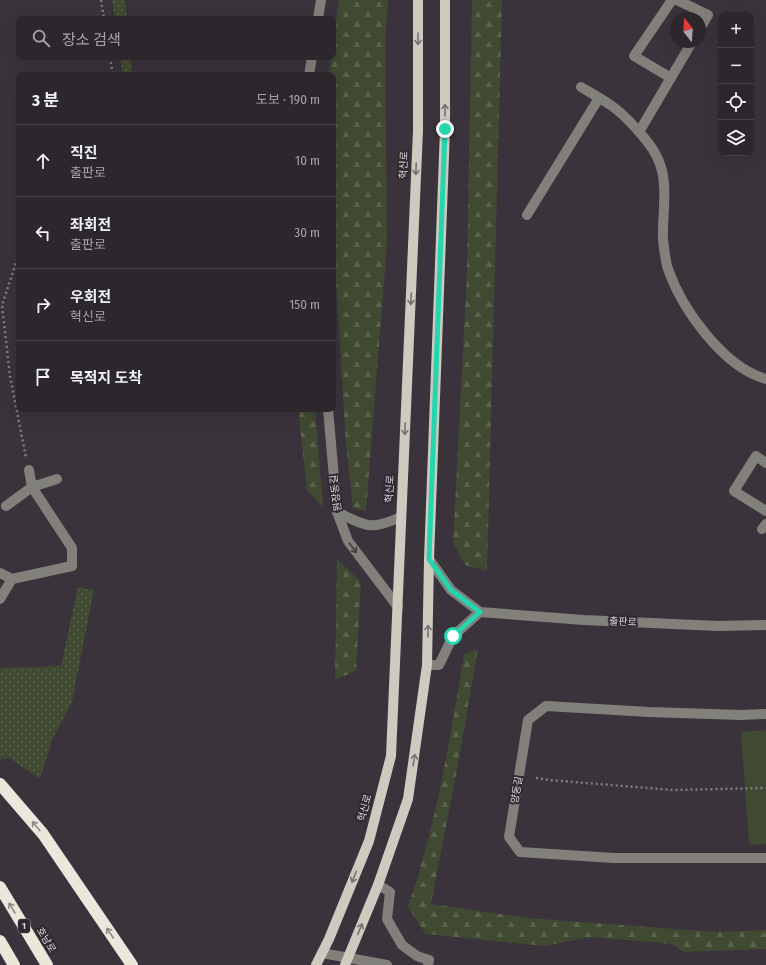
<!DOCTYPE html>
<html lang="ko">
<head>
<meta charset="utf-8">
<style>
  :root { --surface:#2c262d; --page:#383239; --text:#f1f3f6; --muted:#a6a5aa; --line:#484349 }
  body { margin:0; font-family:"Fira Sans Condensed","Noto Sans KR",sans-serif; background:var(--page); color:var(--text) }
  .controls { position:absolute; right:12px; top:12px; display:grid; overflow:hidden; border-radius:8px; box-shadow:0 4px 16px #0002 }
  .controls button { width:36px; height:36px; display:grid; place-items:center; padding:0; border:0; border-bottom:1px solid var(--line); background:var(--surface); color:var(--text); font:20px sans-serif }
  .compass { position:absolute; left:670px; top:12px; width:36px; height:36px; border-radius:50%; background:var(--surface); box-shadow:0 4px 16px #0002; rotate:343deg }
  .stop { position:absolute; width:12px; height:12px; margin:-9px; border:3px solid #25d5ae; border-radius:50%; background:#fff }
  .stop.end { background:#25d5ae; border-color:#fff; box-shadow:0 1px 4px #0008 }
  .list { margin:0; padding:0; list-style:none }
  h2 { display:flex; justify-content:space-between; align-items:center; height:52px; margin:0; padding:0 16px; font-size:17px }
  h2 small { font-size:13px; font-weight:400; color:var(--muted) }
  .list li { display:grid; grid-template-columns:26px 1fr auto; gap:12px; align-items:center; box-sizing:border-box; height:72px; padding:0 16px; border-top:1px solid var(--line) }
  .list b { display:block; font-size:15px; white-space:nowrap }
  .list p { margin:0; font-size:13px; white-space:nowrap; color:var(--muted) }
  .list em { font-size:13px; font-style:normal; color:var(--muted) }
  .icon { flex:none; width:22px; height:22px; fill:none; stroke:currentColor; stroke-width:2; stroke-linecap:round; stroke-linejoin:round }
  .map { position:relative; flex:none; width:766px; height:965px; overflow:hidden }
  .search { position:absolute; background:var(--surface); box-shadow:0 4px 16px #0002; left:16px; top:16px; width:320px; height:44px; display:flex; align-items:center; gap:10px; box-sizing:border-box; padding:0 14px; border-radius:8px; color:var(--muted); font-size:15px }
  .panel { position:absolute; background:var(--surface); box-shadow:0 4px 16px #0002; left:16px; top:72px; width:320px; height:340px; border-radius:8px }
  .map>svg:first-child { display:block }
  .grass { fill:url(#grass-dots) }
  .forest { fill:url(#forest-firs) }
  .park { fill:#404931 }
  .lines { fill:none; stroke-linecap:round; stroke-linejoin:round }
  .path { stroke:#827c83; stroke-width:2.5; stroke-dasharray:2 3; stroke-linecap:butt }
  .minor { stroke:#82807b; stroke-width:10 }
  .major { stroke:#cdcabf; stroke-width:10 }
  .highway { stroke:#ebe7da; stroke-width:12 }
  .oneway { stroke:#777171 }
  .oneway2 { stroke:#443f44 }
  .oneway3 { stroke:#8e8886 }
  .route { stroke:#25d5ae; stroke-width:5 }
  .labels { text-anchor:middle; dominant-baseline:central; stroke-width:4; stroke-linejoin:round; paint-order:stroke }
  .shield { fill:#302931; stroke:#aaa5ab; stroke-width:1 }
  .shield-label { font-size:9px; font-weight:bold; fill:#dfdadf }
  .street-label { font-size:10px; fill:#dfdadf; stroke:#302931 }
</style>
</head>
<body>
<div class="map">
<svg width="766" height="965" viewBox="0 0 766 965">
  <defs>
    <pattern id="grass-dots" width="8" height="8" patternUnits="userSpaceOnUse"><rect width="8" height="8" fill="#404931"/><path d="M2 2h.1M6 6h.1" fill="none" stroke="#5b634e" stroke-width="1.8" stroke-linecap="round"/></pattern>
    <pattern id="forest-firs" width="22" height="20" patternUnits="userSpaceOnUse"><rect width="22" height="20" fill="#404931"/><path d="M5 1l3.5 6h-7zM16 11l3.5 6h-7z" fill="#5b634e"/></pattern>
  </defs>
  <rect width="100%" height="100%" fill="#3a333c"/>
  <path class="grass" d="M 112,0 L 125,0 L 127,19 L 115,19 Z
    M 120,57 L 131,57 L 132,75 L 123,75 Z
    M 78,587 L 94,590 L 72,702 L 52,740 L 40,779 L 8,757 L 0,760 L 0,668 L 61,666 Z"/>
  <path class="forest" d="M 339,0 L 388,0 L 385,41 L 387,243 L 366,511 L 353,508 L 346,444 L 333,233 L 333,75 L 329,75 L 331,57 L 333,57 L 333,43 Z
    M 472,0 L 502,0 L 487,571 L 465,565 L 453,543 L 467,273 Z
    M 298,409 L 315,409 L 323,507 L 307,490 Z
    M 337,559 L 361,582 L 356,671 L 335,680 Z
    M 478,649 L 458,764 L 431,904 L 528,918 L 716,932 L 766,930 L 766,949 L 684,952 L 672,944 L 591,937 L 544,946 L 426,934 L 408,907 C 436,826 450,739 464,654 Z"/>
  <path class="park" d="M 766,730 L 766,844 L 749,845 L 741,732 Z"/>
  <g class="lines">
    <path class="path" d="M 101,0 L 104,19
      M 110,57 L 113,75
      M 19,254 L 2,305 L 10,376 L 26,458
      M 536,778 L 549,780 L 673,790 L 766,788"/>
    <path class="minor" d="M 677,0 L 708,15 L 700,29
      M 318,19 L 321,0
      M 309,75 L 312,57
      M 671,78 L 634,56 L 672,0
      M 581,87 C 591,93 602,99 612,106 C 625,115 649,141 656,155 C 670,180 662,212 663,239 C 664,248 665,260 668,269 C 682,309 723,367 766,379
      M 639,132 L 692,42
      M 527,215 L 599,98
      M 328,409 L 337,512 L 348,541 L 398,607
      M 766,463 L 756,456 L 734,491 L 766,511
      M 6,506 L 32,487 L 57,479
      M 337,512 C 367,526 369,531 401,517
      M 762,529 L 766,524
      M 429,559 L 451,590 L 480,612 L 584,620 L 718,626 L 766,625
      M 0,573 L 12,579
      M 0,599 L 12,579 L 72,566 L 72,548 L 32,487 L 29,470
      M 427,665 L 439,665 L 453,636 L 480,612
      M 766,714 L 741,715 L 649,712 L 546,706 L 528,720 L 509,837 L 520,852 L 614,858 L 766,858
      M 378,885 L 390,892 L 387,919 L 402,945 L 417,956 L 429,960 L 428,965
      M 322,953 L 387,965"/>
    <path class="major" d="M 316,965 L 329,939 L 369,841 L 391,756 L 418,130 L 418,0
      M 345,965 L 378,885 L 408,799 L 427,665 L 429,559 L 445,129 L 445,0"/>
    <path class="highway" d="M 0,784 L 43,834 L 132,965
      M 0,887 L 47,965
      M 0,941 L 14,965"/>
  </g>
  <defs><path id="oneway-shaft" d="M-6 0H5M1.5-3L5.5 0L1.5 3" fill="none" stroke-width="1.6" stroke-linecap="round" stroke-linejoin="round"/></defs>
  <g class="oneway">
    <use href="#oneway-shaft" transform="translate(418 39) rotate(90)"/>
    <use href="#oneway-shaft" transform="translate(445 110) rotate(-90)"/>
    <use href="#oneway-shaft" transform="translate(416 169) rotate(92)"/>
    <use href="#oneway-shaft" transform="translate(411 299) rotate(92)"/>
    <use href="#oneway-shaft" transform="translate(405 429) rotate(92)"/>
    <use href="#oneway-shaft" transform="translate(428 631) rotate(-89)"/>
    <use href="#oneway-shaft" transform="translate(414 760) rotate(-81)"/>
    <use href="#oneway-shaft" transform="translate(354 877) rotate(112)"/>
    <use href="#oneway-shaft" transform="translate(360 929) rotate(-68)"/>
  </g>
  <use class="oneway2" href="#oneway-shaft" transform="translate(353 548) rotate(53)"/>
  <g class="oneway3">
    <use href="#oneway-shaft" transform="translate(36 826) rotate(-130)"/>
    <use href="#oneway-shaft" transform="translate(12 908) rotate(-121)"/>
    <use href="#oneway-shaft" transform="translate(110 933) rotate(-124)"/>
  </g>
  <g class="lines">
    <path class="route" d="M 445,129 L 429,559 L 451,590 L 480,612 L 453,636"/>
  </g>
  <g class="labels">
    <rect class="shield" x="18" y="919" width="12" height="14" rx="3"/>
    <g class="shield-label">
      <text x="24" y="926">1</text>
    </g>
    <g class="street-label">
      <text transform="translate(404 165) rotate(-88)">혁신로</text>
      <text transform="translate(390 489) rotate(-87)">혁신로</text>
      <text transform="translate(336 493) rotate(-97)">원장동길</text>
      <text transform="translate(623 622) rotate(2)">출판로</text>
      <text transform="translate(517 790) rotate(-81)">양동길</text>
      <text transform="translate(365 808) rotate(-75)">혁신로</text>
      <text transform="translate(46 940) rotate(59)">호남로</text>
    </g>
  </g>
</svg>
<div class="controls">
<button>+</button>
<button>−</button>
<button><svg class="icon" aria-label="locate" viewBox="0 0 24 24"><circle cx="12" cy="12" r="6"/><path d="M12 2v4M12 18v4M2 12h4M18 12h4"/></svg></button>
<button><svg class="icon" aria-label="layers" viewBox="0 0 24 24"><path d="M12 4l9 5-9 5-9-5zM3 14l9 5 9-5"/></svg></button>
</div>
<svg class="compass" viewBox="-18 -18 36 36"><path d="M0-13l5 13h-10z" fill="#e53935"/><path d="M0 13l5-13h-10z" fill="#a6a5aa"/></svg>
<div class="stop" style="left:453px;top:636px"></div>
<div class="stop end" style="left:445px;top:129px"></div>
<div class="search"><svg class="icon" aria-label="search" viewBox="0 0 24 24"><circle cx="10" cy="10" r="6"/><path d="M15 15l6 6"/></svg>장소 검색</div>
<section class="panel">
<h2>3 분<small>도보 · 190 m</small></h2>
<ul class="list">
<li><svg class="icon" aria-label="ahead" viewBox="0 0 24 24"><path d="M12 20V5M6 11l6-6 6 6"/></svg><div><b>직진</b><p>출판로</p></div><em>10 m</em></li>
<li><svg class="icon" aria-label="left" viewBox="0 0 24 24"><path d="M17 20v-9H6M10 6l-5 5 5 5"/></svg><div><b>좌회전</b><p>출판로</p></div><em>30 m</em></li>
<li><svg class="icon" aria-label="right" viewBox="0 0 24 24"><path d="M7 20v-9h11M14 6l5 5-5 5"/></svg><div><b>우회전</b><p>혁신로</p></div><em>150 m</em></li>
<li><svg class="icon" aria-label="arrive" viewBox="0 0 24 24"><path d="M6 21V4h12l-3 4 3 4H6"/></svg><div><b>목적지 도착</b></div></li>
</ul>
</section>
</div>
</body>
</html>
